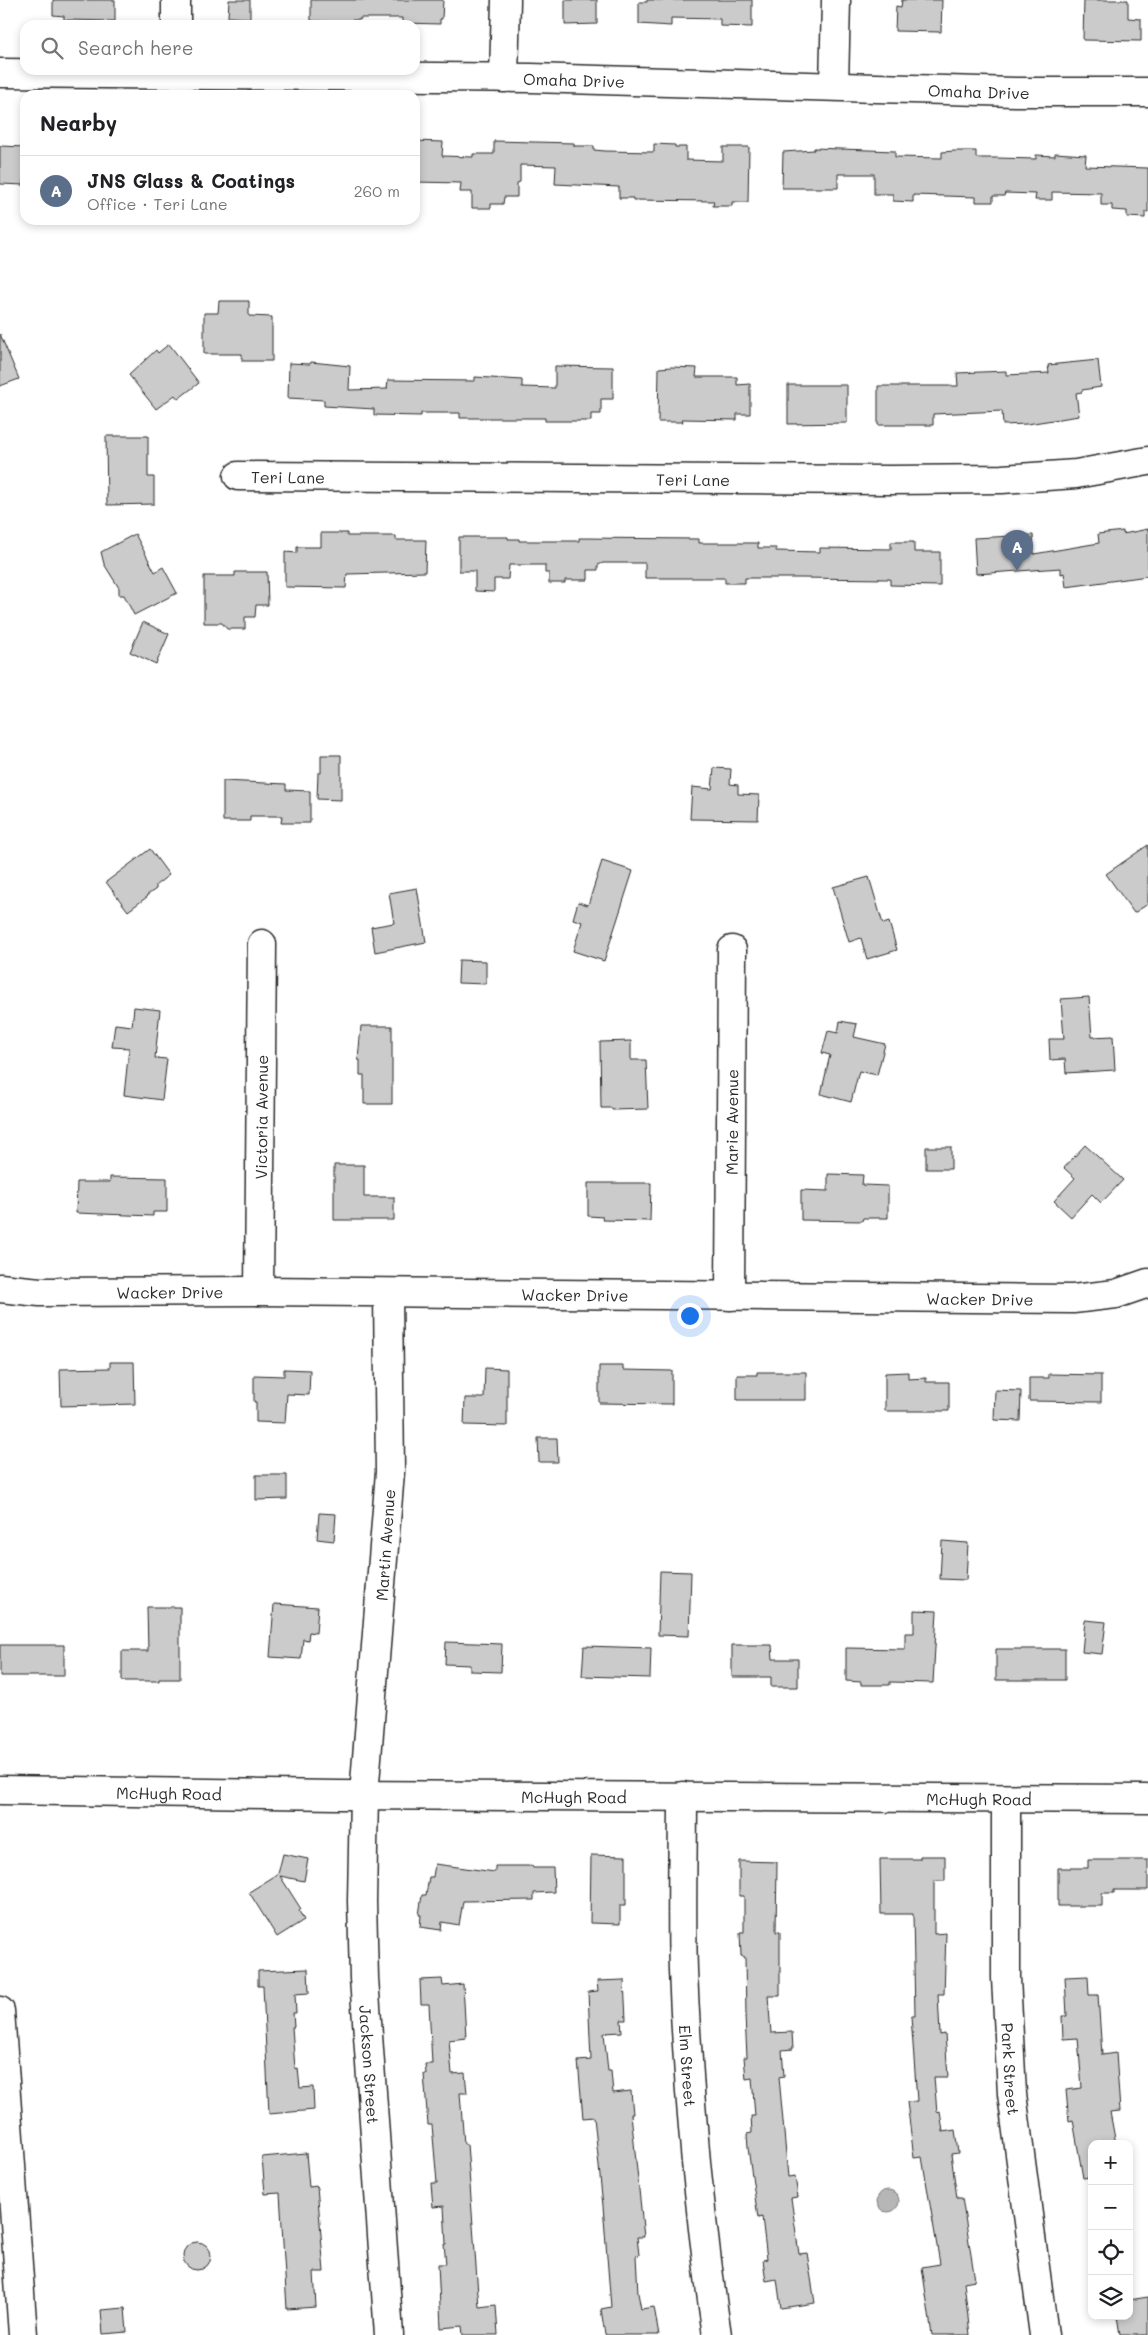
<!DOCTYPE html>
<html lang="en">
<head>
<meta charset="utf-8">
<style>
  :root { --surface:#fff; --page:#f2f2f2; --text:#202124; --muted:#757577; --line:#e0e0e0; --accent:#c8321e }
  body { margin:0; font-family:Mali,sans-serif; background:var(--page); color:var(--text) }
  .controls { position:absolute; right:15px; bottom:15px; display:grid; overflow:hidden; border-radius:10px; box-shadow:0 2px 8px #0003 }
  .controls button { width:45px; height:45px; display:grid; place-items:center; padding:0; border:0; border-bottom:1px solid var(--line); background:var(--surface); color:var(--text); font:25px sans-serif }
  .you { position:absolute; left:689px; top:1315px; width:18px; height:18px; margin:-12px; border:4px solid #fff; border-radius:50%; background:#1a73e8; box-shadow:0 0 0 8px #1a73e833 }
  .badge { display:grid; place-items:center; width:32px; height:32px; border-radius:50%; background:var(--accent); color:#fff; font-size:16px; font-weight:700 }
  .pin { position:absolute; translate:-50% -41px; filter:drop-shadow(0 1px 2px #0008) }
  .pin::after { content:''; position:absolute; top:26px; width:18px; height:15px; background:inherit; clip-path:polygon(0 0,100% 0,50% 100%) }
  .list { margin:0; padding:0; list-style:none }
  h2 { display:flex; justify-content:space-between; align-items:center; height:65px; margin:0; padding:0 20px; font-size:21px }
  h2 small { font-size:16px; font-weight:400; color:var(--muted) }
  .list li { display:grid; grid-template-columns:32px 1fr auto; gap:15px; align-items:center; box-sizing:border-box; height:70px; padding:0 20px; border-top:1px solid var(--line) }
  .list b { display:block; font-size:19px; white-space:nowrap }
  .list p { margin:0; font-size:16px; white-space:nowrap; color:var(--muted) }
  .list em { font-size:16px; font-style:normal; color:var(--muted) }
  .icon { flex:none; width:28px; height:28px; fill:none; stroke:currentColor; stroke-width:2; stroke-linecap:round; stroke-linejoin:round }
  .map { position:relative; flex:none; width:1148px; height:2335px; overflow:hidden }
  .search { position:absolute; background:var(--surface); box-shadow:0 2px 8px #0003; left:20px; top:20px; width:400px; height:55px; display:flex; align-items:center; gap:12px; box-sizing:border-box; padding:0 18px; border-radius:15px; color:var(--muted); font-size:19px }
  .panel { position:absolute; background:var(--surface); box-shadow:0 2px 8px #0003; left:20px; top:90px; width:400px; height:135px; border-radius:15px }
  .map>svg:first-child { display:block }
  .water { fill:#b6b6b6; stroke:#7e7e7e }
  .building { fill:#cbcbcb; stroke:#2b2b2b }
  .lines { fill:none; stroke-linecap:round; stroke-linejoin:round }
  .minor-casing { stroke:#2b2b2b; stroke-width:31 }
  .minor { stroke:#fff; stroke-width:28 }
  .labels { text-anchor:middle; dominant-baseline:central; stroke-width:4; stroke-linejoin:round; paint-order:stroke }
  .street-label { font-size:16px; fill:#2b2b2b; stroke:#fff }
</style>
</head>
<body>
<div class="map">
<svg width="1148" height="2335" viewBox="0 0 1148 2335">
  <rect width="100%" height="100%" fill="#fff"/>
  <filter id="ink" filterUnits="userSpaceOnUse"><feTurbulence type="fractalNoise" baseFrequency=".02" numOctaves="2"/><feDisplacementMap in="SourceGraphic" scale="10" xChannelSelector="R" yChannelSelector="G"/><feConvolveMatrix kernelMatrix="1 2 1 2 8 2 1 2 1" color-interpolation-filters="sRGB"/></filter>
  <g filter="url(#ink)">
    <path class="water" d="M877 2201a11 11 0 1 1 22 0a11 11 0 1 1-22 0Z"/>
    <path class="building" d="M 53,0 L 115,0 L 115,21 L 64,20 L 64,16 L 53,15 Z
      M 229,0 L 250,0 L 250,18 L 228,17 Z
      M 311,0 L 443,0 L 442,19 L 440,19 L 440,24 L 402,23 L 402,18 L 360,18 L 360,20 L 352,20 L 352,22 L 311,21 Z
      M 565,0 L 597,0 L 597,24 L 565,25 Z
      M 647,0 L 752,0 L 752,27 L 720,26 L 720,19 L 671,18 L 671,26 L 639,24 L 639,2 L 647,2 Z
      M 902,0 L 942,0 L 941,32 L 895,31 L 896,6 L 901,7 Z
      M 1084,0 L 1128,0 L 1128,18 L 1141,19 L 1141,41 L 1083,40 Z
      M 415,141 L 443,142 L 442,156 L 473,157 L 473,154 L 494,154 L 494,141 L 574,143 L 574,146 L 594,146 L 594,150 L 605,151 L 654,152 L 654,144 L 675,145 L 675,147 L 686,147 L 686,160 L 723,161 L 723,147 L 749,147 L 748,202 L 732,202 L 732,206 L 713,206 L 714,201 L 633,200 L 633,198 L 619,198 L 619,187 L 555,184 L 556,166 L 520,165 L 520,182 L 517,183 L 517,197 L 504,197 L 503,204 L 491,204 L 491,208 L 472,208 L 472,192 L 460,192 L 461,183 L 415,182 Z
      M 0,146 L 25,147 L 24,185 L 0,184 Z
      M 814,148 L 895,151 L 895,157 L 942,158 L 942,152 L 954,151 L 976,151 L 976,158 L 996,158 L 1036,159 L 1036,155 L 1055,156 L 1055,153 L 1086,155 L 1085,166 L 1148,168 L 1148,212 L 1145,212 L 1145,218 L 1127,217 L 1127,211 L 1112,210 L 1112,205 L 1101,205 L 1101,193 L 1052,192 L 1052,200 L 1035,200 L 1036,194 L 1005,193 L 1004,196 L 993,196 L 993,202 L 976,202 L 976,197 L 913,195 L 913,202 L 893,201 L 893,194 L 874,194 L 874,174 L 838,174 L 838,188 L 782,188 L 783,152 L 814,150 Z
      M 219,301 L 249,301 L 249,316 L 272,317 L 272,361 L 242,361 L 242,354 L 204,354 L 204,313 L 218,313 Z
      M 0,334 L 19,379 L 0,386 Z
      M 169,344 L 199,383 L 178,399 L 175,395 L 156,409 L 129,375 L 156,350 L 158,353 Z
      M 1098,360 L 1101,387 L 1082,390 L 1082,392 L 1076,393 L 1079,416 L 1027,424 L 1003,425 L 1002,411 L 933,414 L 933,425 L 878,425 L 878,386 L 958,386 L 957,373 L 1006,371 L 1006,375 L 1049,373 L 1048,365 Z
      M 311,362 L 350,366 L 349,390 L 387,389 L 388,380 L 475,381 L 475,377 L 522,380 L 522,387 L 555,388 L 555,366 L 613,367 L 613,399 L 601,399 L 601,414 L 591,414 L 591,421 L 545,421 L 545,418 L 460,418 L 460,413 L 421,413 L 421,416 L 374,415 L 374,409 L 324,406 L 324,400 L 288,398 L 289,363 L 310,364 Z
      M 671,367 L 697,368 L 696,377 L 737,377 L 737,385 L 750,384 L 750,414 L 737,414 L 737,420 L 682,419 L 683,422 L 658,422 L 659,368 Z
      M 788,385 L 847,385 L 847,423 L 788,424 Z
      M 106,436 L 148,436 L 148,477 L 154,477 L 154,504 L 107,505 Z
      M 1148,529 L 1148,576 L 1066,587 L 1064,573 L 1061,574 L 1061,568 L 976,574 L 974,538 L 1033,535 L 1034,554 L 1099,543 L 1098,534 L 1123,531 L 1123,534 Z
      M 321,533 L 347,533 L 347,536 L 396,536 L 396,540 L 426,540 L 425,572 L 347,574 L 346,588 L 285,587 L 285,552 L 297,553 L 297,547 L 321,547 Z
      M 135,534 L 155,572 L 163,567 L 177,593 L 134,615 L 124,595 L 119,595 L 119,588 L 104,564 L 101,552 Z
      M 459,537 L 508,537 L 508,539 L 519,539 L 519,541 L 579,541 L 579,538 L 699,539 L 699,543 L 758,543 L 758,548 L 776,548 L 776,551 L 820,552 L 820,548 L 891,549 L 891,542 L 914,542 L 914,552 L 940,552 L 940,586 L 890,585 L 890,579 L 799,578 L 745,578 L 745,583 L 725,583 L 725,578 L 645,578 L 645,563 L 603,563 L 598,565 L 598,570 L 588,570 L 588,580 L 565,580 L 565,583 L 549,583 L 549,573 L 545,573 L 545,565 L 509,565 L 508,579 L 494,579 L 494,592 L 475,591 L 475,571 L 459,571 Z
      M 235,572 L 267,572 L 268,605 L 256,605 L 255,617 L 245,617 L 245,629 L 227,629 L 222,623 L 204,623 L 204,576 L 235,576 Z
      M 143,622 L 169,634 L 156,664 L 130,652 Z
      M 321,755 L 341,755 L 341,800 L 317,799 L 318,773 L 321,773 Z
      M 714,768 L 731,769 L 730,784 L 738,785 L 738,794 L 759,795 L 758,820 L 690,819 L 692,787 L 712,789 Z
      M 223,781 L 286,784 L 286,790 L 310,791 L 310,823 L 281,823 L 282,816 L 250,816 L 250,821 L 223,821 Z
      M 1148,845 L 1148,904 L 1134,913 L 1106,874 Z
      M 150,849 L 169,875 L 156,885 L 156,889 L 146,896 L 147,897 L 128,911 L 106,882 Z
      M 602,861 L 633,871 L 604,961 L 573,951 L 582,922 L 573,919 L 578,902 L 588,905 Z
      M 869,877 L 883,924 L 889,922 L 897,950 L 867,959 L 861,938 L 849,942 L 833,887 Z
      M 417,888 L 426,942 L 375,952 L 371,927 L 394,923 L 389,893 Z
      M 459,960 L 486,961 L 486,984 L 458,983 Z
      M 1089,997 L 1092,1037 L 1113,1036 L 1115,1070 L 1066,1073 L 1065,1059 L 1050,1060 L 1049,1039 L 1064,1039 L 1061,999 Z
      M 134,1007 L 160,1010 L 155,1058 L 167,1059 L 162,1100 L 124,1095 L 129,1048 L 112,1047 L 115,1024 L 132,1026 Z
      M 840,1021 L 857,1024 L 854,1037 L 885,1044 L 877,1075 L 859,1071 L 851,1102 L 821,1094 L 830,1055 L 822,1053 L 828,1031 L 838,1033 Z
      M 361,1026 L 392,1026 L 392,1104 L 364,1104 L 364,1075 L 360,1075 L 360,1060 L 358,1060 Z
      M 631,1041 L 631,1060 L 646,1060 L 648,1109 L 612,1110 L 612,1108 L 601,1108 L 600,1042 Z
      M 1085,1145 L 1123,1180 L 1101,1203 L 1092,1194 L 1071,1217 L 1054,1201 L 1075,1178 L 1064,1168 Z
      M 926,1147 L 951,1147 L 951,1169 L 926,1169 Z
      M 334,1165 L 364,1165 L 364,1197 L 394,1197 L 394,1220 L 334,1220 Z
      M 828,1174 L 863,1175 L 862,1185 L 888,1186 L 888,1218 L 863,1218 L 862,1221 L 801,1220 L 801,1190 L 828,1191 Z
      M 110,1177 L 167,1178 L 167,1212 L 153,1212 L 153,1216 L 76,1213 L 77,1182 L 110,1182 Z
      M 588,1183 L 651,1183 L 650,1221 L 602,1220 L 603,1217 L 588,1216 Z
      M 110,1362 L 134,1362 L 135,1404 L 61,1406 L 60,1369 L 110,1368 Z
      M 599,1366 L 623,1366 L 623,1370 L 672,1371 L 672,1404 L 599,1403 Z
      M 485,1368 L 507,1369 L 507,1426 L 464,1425 L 465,1398 L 484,1398 Z
      M 284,1369 L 310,1370 L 309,1395 L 287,1394 L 285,1423 L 256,1422 L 256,1402 L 254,1402 L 254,1375 L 284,1376 Z
      M 757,1372 L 806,1372 L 806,1400 L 737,1400 L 737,1375 L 757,1375 Z
      M 908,1372 L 908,1379 L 926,1378 L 926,1382 L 949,1382 L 949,1411 L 885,1411 L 885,1373 Z
      M 1049,1374 L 1101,1375 L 1101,1402 L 1029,1401 L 1029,1378 L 1049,1378 Z
      M 995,1390 L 1021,1391 L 1020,1421 L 994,1420 Z
      M 538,1438 L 557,1438 L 558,1462 L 539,1462 Z
      M 256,1475 L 287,1475 L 287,1499 L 256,1500 Z
      M 319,1513 L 336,1514 L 334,1541 L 317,1539 Z
      M 942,1541 L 968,1543 L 966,1580 L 940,1579 Z
      M 660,1571 L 691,1572 L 689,1636 L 658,1635 Z
      M 274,1604 L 318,1607 L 316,1633 L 309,1632 L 308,1640 L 303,1639 L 301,1659 L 270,1657 Z
      M 147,1607 L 180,1607 L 180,1679 L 159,1679 L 159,1681 L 122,1681 L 122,1651 L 148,1651 Z
      M 914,1610 L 937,1611 L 933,1683 L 890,1682 L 890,1685 L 861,1685 L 861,1682 L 846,1681 L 846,1648 L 905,1649 L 905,1633 L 914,1633 Z
      M 1085,1620 L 1106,1622 L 1102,1654 L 1082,1652 Z
      M 446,1642 L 502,1644 L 501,1672 L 470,1671 L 470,1665 L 445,1664 Z
      M 0,1645 L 64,1645 L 64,1676 L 0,1676 Z
      M 732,1645 L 772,1645 L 773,1659 L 798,1659 L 798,1687 L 771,1687 L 771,1677 L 732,1677 Z
      M 584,1646 L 651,1648 L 650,1678 L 582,1676 Z
      M 996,1649 L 1065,1649 L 1065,1680 L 996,1680 Z
      M 283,1854 L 308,1859 L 304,1881 L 280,1876 L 301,1909 L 299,1911 L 304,1920 L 277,1937 L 249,1892 L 278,1874 Z
      M 591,1855 L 626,1856 L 626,1905 L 620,1905 L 620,1924 L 590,1923 Z
      M 920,1856 L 945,1856 L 945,1881 L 934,1881 L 934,1934 L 946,1933 L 944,1994 L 938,1994 L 940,2035 L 945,2034 L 948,2077 L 934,2077 L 937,2112 L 940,2111 L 943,2132 L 955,2130 L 958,2153 L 951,2154 L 957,2198 L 962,2198 L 975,2280 L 964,2282 L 970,2335 L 932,2335 L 922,2267 L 940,2264 L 922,2157 L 914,2158 L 907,2102 L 917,2101 L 911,2016 L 915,2016 L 913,1914 L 881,1914 L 880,1859 L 920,1859 Z
      M 1088,1860 L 1148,1860 L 1148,1890 L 1114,1890 L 1114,1893 L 1102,1893 L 1102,1906 L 1058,1906 L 1058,1868 L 1088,1868 Z
      M 739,1861 L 777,1862 L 776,1932 L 780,1932 L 780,1996 L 768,1996 L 771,2033 L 792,2032 L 793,2049 L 782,2050 L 784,2076 L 779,2077 L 788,2177 L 795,2176 L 798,2197 L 791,2198 L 799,2254 L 807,2253 L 815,2303 L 781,2308 L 777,2279 L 766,2281 L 763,2260 L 767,2259 L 762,2217 L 758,2218 L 748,2148 L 747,2134 L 752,2133 L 751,2116 L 755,2116 L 752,2078 L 746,2079 L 744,2057 L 747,2057 L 745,2016 L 746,2016 L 745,1957 L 741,1956 L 740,1932 L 744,1932 L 744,1896 L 739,1896 Z
      M 435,1864 L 495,1872 L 495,1866 L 532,1866 L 533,1868 L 553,1868 L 554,1892 L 534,1893 L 534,1900 L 463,1901 L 459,1925 L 442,1922 L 441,1930 L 420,1927 L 421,1915 L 419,1915 L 422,1895 L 426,1895 L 429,1877 L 433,1877 Z
      M 308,1969 L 309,1993 L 295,1994 L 296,2013 L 293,2013 L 294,2027 L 292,2027 L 295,2069 L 298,2068 L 300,2088 L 313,2087 L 314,2110 L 269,2114 L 263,1986 L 258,1986 L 258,1971 Z
      M 1088,1976 L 1089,1995 L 1098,1995 L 1102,2055 L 1116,2053 L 1120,2111 L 1110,2112 L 1116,2144 L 1092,2144 L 1092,2177 L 1083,2178 L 1073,2120 L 1069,2121 L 1066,2090 L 1082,2088 L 1078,2038 L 1063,2039 L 1062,2016 L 1067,2016 L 1065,1977 Z
      M 442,1979 L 443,1986 L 463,1984 L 466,2038 L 449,2040 L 452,2074 L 465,2073 L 467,2093 L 460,2093 L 464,2144 L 467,2144 L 479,2307 L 496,2305 L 498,2335 L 463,2335 L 462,2326 L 441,2328 L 438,2264 L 446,2264 L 444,2244 L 446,2244 L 444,2206 L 433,2207 L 431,2183 L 437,2183 L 432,2125 L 428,2125 L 424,2074 L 426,2074 L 425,2064 L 432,2064 L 429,2004 L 421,2004 L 420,1980 Z
      M 624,1980 L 626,2020 L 621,2020 L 622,2032 L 604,2033 L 608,2071 L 611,2071 L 613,2093 L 631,2091 L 633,2114 L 631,2114 L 644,2237 L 637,2237 L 639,2255 L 636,2256 L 638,2293 L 641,2309 L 654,2307 L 659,2335 L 605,2335 L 601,2309 L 611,2307 L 603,2206 L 594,2117 L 583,2118 L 578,2061 L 591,2060 L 588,1992 L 598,1991 L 597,1981 Z
      M 306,2153 L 309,2187 L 317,2186 L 324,2272 L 314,2272 L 316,2307 L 287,2309 L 280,2193 L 265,2194 L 262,2157 Z
      M183 2256a14 14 0 1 1 28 0a14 14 0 1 1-28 0Z
      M 1148,2297 L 1148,2335 L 1120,2335 L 1117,2316 L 1129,2316 L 1129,2300 Z
      M 125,2308 L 127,2332 L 103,2334 L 101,2310 Z"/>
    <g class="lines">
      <g class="minor-casing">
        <g id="minor">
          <path d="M 176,25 L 176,0"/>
          <path id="s1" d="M 0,73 L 531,78 L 1015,92 L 1148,92"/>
          <path d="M 504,78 L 506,0"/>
          <path d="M 834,86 L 836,0"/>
          <path id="s2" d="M 238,476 L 891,480 L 1002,479 L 1076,474 L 1148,461"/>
          <path id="s3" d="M 0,1288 L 40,1292 L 259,1291 L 1073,1299 L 1116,1294 L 1148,1283"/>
          <path id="s4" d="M 259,1291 L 262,944"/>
          <path id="s5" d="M 388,1294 L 390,1472 L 364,1795 L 362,1901 L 364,1978 L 389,2335"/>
          <path id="s6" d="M 730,1296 L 732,950"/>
          <path id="s7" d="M 0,1790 L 338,1795 L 1148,1799"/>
          <path id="s8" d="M 683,1796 C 683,1854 681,1912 683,1970 C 688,2092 699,2214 717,2335"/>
          <path id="s9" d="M 1006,1800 L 1006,1978 L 1012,2094 L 1044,2335"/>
          <path d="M 0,2011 L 23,2335"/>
        </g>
      </g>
      <use href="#minor" class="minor"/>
    </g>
  </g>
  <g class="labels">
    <g class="street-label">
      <text stroke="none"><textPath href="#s1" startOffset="574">Omaha Drive</textPath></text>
      <text stroke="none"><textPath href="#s1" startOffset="979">Omaha Drive</textPath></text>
      <text stroke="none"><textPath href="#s2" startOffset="50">Teri Lane</textPath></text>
      <text stroke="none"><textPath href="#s2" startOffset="455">Teri Lane</textPath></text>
      <text stroke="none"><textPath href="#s4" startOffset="174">Victoria Avenue</textPath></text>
      <text stroke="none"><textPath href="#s6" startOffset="174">Marie Avenue</textPath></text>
      <text stroke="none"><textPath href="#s3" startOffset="170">Wacker Drive</textPath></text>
      <text stroke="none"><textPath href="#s3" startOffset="575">Wacker Drive</textPath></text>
      <text stroke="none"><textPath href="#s3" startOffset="980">Wacker Drive</textPath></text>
      <text transform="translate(385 1545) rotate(-86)">Martin Avenue</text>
      <text stroke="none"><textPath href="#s7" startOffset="169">McHugh Road</textPath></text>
      <text stroke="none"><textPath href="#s7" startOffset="574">McHugh Road</textPath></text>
      <text stroke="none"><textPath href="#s7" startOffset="979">McHugh Road</textPath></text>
      <text stroke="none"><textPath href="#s5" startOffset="772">Jackson Street</textPath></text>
      <text stroke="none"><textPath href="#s8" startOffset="270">Elm Street</textPath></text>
      <text stroke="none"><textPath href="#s9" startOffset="269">Park Street</textPath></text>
    </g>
  </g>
</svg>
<div class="controls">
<button>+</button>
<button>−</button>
<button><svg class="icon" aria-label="locate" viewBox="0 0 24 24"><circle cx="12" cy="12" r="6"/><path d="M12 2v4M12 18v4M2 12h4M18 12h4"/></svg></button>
<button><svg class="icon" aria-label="layers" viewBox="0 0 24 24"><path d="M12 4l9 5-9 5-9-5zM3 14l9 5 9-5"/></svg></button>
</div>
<div class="you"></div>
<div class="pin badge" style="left:1017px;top:571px;background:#5c6f8a">A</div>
<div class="search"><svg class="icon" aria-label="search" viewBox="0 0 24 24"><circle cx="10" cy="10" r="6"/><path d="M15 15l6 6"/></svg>Search here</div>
<section class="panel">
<h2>Nearby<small></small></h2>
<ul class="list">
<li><span class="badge" style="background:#5c6f8a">A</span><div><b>JNS Glass &amp; Coatings</b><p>Office · Teri Lane</p></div><em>260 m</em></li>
</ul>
</section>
</div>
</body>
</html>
